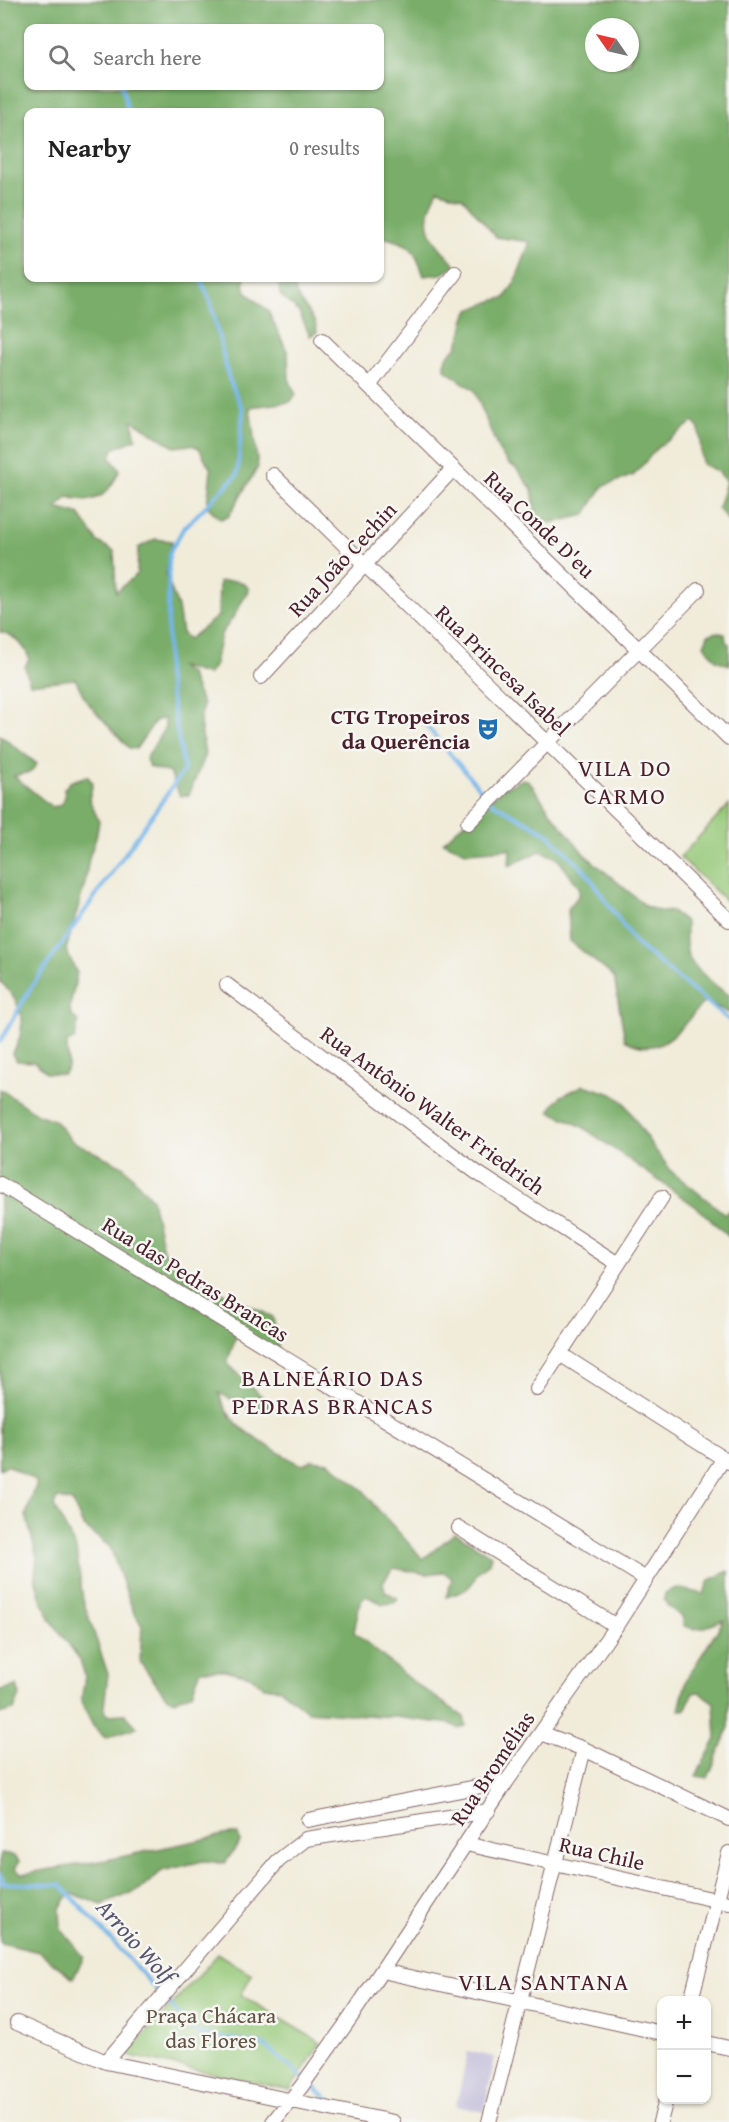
<!DOCTYPE html>
<html lang="en">
<head>
<meta charset="utf-8">
<style>
  :root { --surface:#fff; --page:#f6f6f6; --text:#222; --muted:#767676; --line:#e0e0e0 }
  body { margin:0; font-family:"Gentium Book Plus",serif; background:var(--page); color:var(--text) }
  .controls { position:absolute; right:18px; bottom:18px; display:grid; overflow:hidden; border-radius:12px; box-shadow:0 2px 4px #0004 }
  .controls button { width:54px; height:54px; display:grid; place-items:center; padding:0; border:0; border-bottom:2px solid var(--line); background:var(--surface); color:var(--text); font:30px sans-serif }
  .compass { position:absolute; left:585px; top:18px; width:54px; height:54px; border-radius:50%; background:var(--surface); box-shadow:0 2px 4px #0004; rotate:304deg }
  .list { margin:0; padding:0; list-style:none }
  h2 { display:flex; justify-content:space-between; align-items:center; height:78px; margin:0; padding:0 24px; font-size:26px }
  h2 small { font-size:20px; font-weight:400; color:var(--muted) }
  .icon { flex:none; width:33px; height:33px; fill:none; stroke:currentColor; stroke-width:2; stroke-linecap:round; stroke-linejoin:round }
  .map { position:relative; flex:none; width:729px; height:2122px; overflow:hidden }
  .search { position:absolute; background:var(--surface); box-shadow:0 2px 4px #0004; left:24px; top:24px; width:360px; height:66px; display:flex; align-items:center; gap:15px; box-sizing:border-box; padding:0 21px; border-radius:12px; color:var(--muted); font-size:22px }
  .panel { position:absolute; background:var(--surface); box-shadow:0 2px 4px #0004; left:24px; top:108px; width:360px; height:174px; border-radius:12px }
  .map>svg:first-child { display:block }
  .industrial { fill:#c5c0db }
  .green { fill:#97c979; stroke:#707452; stroke-width:1.5 }
  .forest { fill:#79ad69; stroke:#62664a; stroke-width:1.5; fill-rule:evenodd }
  .lines { fill:none; stroke-linecap:round; stroke-linejoin:round }
  .stream { stroke:#76b6ea; stroke-width:4 }
  .minor-casing { stroke:#846768; stroke-width:16 }
  .minor { stroke:#fff; stroke-width:14 }
  .labels { text-anchor:middle; dominant-baseline:central; stroke-width:5; stroke-linejoin:round; paint-order:stroke }
  .street-label { font-size:22px; fill:#4a1f2b; stroke:#f6f6f2 }
  .poi-label { font-size:22px; font-weight:bold; fill:#4a1f2b; stroke:#f6f6f2; text-anchor:end }
  .park-label { font-size:22px; fill:#615242; stroke:#f6f6f2 }
  .neighbourhood-label { font-size:24px; letter-spacing:1.5px; fill:#4a1f2b; stroke:#f6f6f2 }
  .water-label { font-size:24px; font-style:italic; fill:#59546e; stroke:#f6f6f2 }
</style>
</head>
<body>
<div class="map">
<svg width="729" height="2122" viewBox="0 0 729 2122">
  <rect width="100%" height="100%" fill="#f6f6f2"/>
  <filter id="ink" filterUnits="userSpaceOnUse"><feTurbulence type="fractalNoise" baseFrequency=".0167" numOctaves="2"/><feDisplacementMap in="SourceGraphic" scale="12" xChannelSelector="R" yChannelSelector="G"/><feConvolveMatrix kernelMatrix="1 2 1 2 8 2 1 2 1" color-interpolation-filters="sRGB"/></filter>
  <filter id="wash" filterUnits="userSpaceOnUse"><feTurbulence type="fractalNoise" baseFrequency=".008" numOctaves="4" result="noise"/><feDisplacementMap in="SourceGraphic" scale="24" xChannelSelector="R" yChannelSelector="G"/><feGaussianBlur stdDeviation="1.35" result="paint"/><feColorMatrix in="noise" values="0 0 0 0 0 0 0 0 0 0 0 0 0 0 0 0 0 1.4 0 .05"/><feComposite in="paint" operator="in"/></filter>
  <g filter="url(#wash)">
    <rect width="100%" height="100%" fill="#f1ecda"/>
    <path class="industrial" d="M 468,2051 L 495,2057 L 484,2112 L 456,2106 Z"/>
    <path class="green" d="M 729,805 L 729,904 L 680,857 Z
      M 218,1954 L 252,1974 L 241,1995 L 321,2043 L 290,2090 L 126,2055 Z"/>
    <path class="forest" d="M 0,0 L 729,0 L 729,522 L 718,508 L 726,482 L 719,472 L 702,464 L 699,429 L 693,422 L 657,448 L 634,475 L 603,486 L 585,515 L 551,523 L 536,517 L 532,489 L 516,468 L 509,464 L 499,451 L 474,390 L 445,370 C 444,351 454,355 459,342 C 464,329 461,324 469,310 C 483,306 491,299 505,298 L 515,282 L 530,242 L 496,237 L 463,198 L 438,190 C 418,225 431,240 457,266 L 441,274 L 424,276 C 412,243 412,246 380,236 L 380,112 L 28,112 L 28,278 L 245,278 L 244,283 L 246,292 L 268,311 L 288,353 L 289,379 L 296,395 L 290,402 L 250,407 L 258,467 L 228,517 L 220,519 L 207,506 L 211,470 L 199,448 L 191,445 L 174,447 L 132,420 L 136,439 L 113,449 L 110,457 L 120,470 C 108,496 97,505 68,497 L 56,508 L 79,514 L 98,542 L 114,551 L 116,592 L 137,574 L 138,548 L 155,539 L 172,541 L 166,575 L 178,607 L 182,633 L 189,639 L 218,616 L 219,582 C 231,580 241,578 249,589 L 234,616 L 221,634 L 215,665 L 208,675 L 178,666 L 190,674 L 203,705 L 200,722 L 205,755 L 189,795 L 180,796 L 170,773 L 149,767 L 146,759 L 165,727 L 165,719 L 156,720 L 136,749 L 129,748 L 87,702 L 75,679 L 30,684 L 25,667 L 29,659 C 26,646 13,634 0,632 ZM 594,27 L 630,27 L 630,63 L 594,63 ZM 28,28 L 380,28 L 380,86 L 28,86 Z
      M 279,278 L 294,278 L 296,294 L 315,322 L 317,332 L 310,336 L 299,312 L 280,295 Z
      M 716,632 L 725,634 L 726,642 L 729,644 L 729,665 L 716,660 L 704,645 L 708,635 Z
      M 0,735 L 37,764 L 31,772 L 14,776 L 52,807 L 61,805 L 65,797 L 64,789 L 70,782 L 87,776 L 93,783 L 89,799 L 99,821 L 96,838 L 89,858 L 85,883 L 66,950 L 77,973 L 70,1007 L 71,1015 L 78,1021 L 75,1039 L 67,1042 L 68,1068 L 63,1074 L 47,1073 L 34,1062 L 17,1061 L 12,1054 C 29,1026 23,1004 0,981 Z
      M 523,779 L 529,781 L 552,814 L 584,854 L 647,907 L 663,912 L 672,911 L 686,922 C 685,951 684,958 706,977 C 714,984 720,990 729,995 L 729,1013 L 705,1001 C 682,1024 663,1062 625,1040 L 614,977 L 570,941 L 568,909 L 579,895 L 579,887 L 557,858 L 540,851 L 509,866 L 510,849 L 466,852 L 443,842 L 502,789 Z
      M 584,1085 L 612,1094 L 624,1102 L 653,1147 L 672,1172 L 725,1214 L 729,1210 L 729,1237 L 699,1209 L 581,1126 L 549,1111 L 561,1096 Z
      M 0,1089 L 37,1114 L 54,1120 L 72,1141 L 123,1166 L 152,1199 L 163,1250 L 185,1274 L 273,1317 L 280,1357 L 238,1331 L 227,1363 L 274,1408 L 258,1412 L 219,1393 C 227,1428 266,1444 295,1462 L 303,1465 L 312,1460 L 329,1462 L 364,1491 L 374,1505 L 423,1559 L 455,1533 L 491,1555 L 489,1563 L 476,1574 C 473,1589 460,1593 446,1597 L 452,1579 L 444,1572 L 427,1574 L 393,1568 L 383,1582 L 385,1591 L 398,1599 L 394,1603 L 383,1604 L 366,1596 L 360,1602 L 354,1632 L 408,1678 L 464,1717 L 466,1726 L 458,1728 L 451,1724 L 395,1717 L 307,1711 L 280,1689 L 264,1687 L 250,1676 L 224,1670 L 201,1670 L 192,1693 L 174,1701 L 166,1697 L 140,1662 L 142,1626 L 133,1611 L 110,1547 L 83,1526 L 72,1502 L 57,1498 L 54,1506 L 76,1548 L 83,1600 L 108,1674 L 104,1707 L 107,1715 L 125,1714 L 137,1727 L 105,1738 L 93,1726 L 81,1702 L 85,1676 L 80,1660 L 51,1620 L 40,1596 L 35,1577 L 37,1558 L 26,1515 L 37,1482 L 7,1465 L 0,1469 Z
      M 729,1571 L 729,1727 L 708,1778 L 696,1776 L 716,1739 L 714,1703 L 699,1692 L 693,1693 L 685,1710 L 679,1710 L 687,1678 L 724,1620 C 711,1624 696,1634 683,1625 L 683,1618 L 668,1606 L 664,1600 L 665,1593 L 676,1588 L 704,1594 L 709,1580 Z
      M 17,1686 L 20,1695 L 14,1710 L 0,1714 L 0,1690 Z
      M 228,1834 L 238,1834 L 240,1842 L 225,1863 L 203,1861 L 162,1871 L 141,1889 L 102,1905 L 70,1893 L 60,1908 L 61,1929 L 84,1957 L 73,1978 L 39,1952 L 0,1943 L 0,1853 C 8,1854 14,1854 19,1861 L 15,1869 L 22,1874 L 106,1860 Z"/>
    <g class="lines">
      <path class="stream" d="M 122,86 L 128,112
        M 417,715 L 491,802 L 547,833 L 587,873 L 635,943 L 729,1020
        M 0,1042 L 30,989 L 184,770 L 167,675 L 169,554 L 183,529 L 237,475 L 243,410 L 229,379 L 210,300 L 200,278
        M 0,1875 L 5,1883
        M 0,1883 L 61,1885 L 196,2033 L 264,2045 L 334,2104"/>
    </g>
  </g>
  <g filter="url(#ink)">
    <g class="lines">
      <g class="minor-casing">
        <path id="minor" d="M 322,340 L 729,738
          M 369,386 L 455,273
          M 273,475 L 729,920
          M 261,677 L 453,469
          M 468,823 L 698,590
          M 227,985 L 476,1172 L 618,1264
          M 0,1184 L 646,1579
          M 560,1354 L 729,1462
          M 537,1389 L 662,1197
          M 459,1528 L 616,1626
          M 541,1733 L 584,1749 L 729,1819
          M 308,1820 L 507,1781
          M 466,1844 L 729,1903
          M 382,1971 L 662,2033
          M 691,2000 L 729,1853
          M 17,2023 L 106,2062 L 393,2122
          M 706,2043 L 729,2048
          M 106,2062 L 278,1861 L 306,1839 L 488,1811
          M 273,2122 L 301,2087 L 351,2017 L 507,1781 L 616,1626 L 724,1458
          M 489,2122 L 584,1749
          M 660,2122 L 666,2100"/>
      </g>
      <use href="#minor" class="minor"/>
    </g>
  </g>
  <defs>
    <g id="theatre-bare" transform="scale(1.8)"><path d="M-5-5.5Q0-4 5-5.5V0Q5 5 0 6Q-5 5-5 0ZM-3.3-2.5H-1v1.5H-3.3ZM1-2.5H3.3v1.5H1ZM-2.8 1Q0 5.5 2.8 1Z" fill="#1f6fb2" stroke="#f6f6f2" stroke-width="2.5" paint-order="stroke"/></g>
  </defs>
  <g fill-rule="evenodd">
    <use href="#theatre-bare" x="488" y="729"/>
  </g>
  <g class="labels">
    <g class="street-label">
      <text transform="translate(540 524) rotate(44)">Rua Conde D'eu</text>
      <text transform="translate(342 559) rotate(-47)">Rua João Cechin</text>
      <text transform="translate(503 670) rotate(44)">Rua Princesa Isabel</text>
      <text transform="translate(433 1110) rotate(36)">Rua Antônio Walter Friedrich</text>
      <text transform="translate(196 1279) rotate(32)">Rua das Pedras Brancas</text>
      <text transform="translate(492 1768) rotate(-56)">Rua Bromélias</text>
      <text transform="translate(602 1853) rotate(13)">Rua Chile</text>
    </g>
    <g class="poi-label">
      <text x="470" y="716">CTG Tropeiros<tspan x="470" dy="25">da Querência</tspan></text>
    </g>
    <g class="park-label">
      <text x="211" y="2015">Praça Chácara<tspan x="211" dy="25">das Flores</tspan></text>
    </g>
    <g class="neighbourhood-label">
      <text x="625" y="767">VILA DO<tspan x="625" dy="28">CARMO</tspan></text>
      <text x="333" y="1377">BALNEÁRIO DAS<tspan x="333" dy="28">PEDRAS BRANCAS</tspan></text>
      <text x="544" y="1981">VILA SANTANA</text>
    </g>
    <g class="water-label">
      <text transform="translate(136 1941) rotate(48)">Arroio Wolf</text>
    </g>
  </g>
</svg>
<div class="controls">
<button>+</button>
<button>−</button>
</div>
<svg class="compass" viewBox="-18 -18 36 36"><path d="M0-13l5 13h-10z" fill="#e53935"/><path d="M0 13l5-13h-10z" fill="#767676"/></svg>
<div class="search"><svg class="icon" aria-label="search" viewBox="0 0 24 24"><circle cx="10" cy="10" r="6"/><path d="M15 15l6 6"/></svg>Search here</div>
<section class="panel">
<h2>Nearby<small>0 results</small></h2>
<ul class="list">
</ul>
</section>
</div>
</body>
</html>
